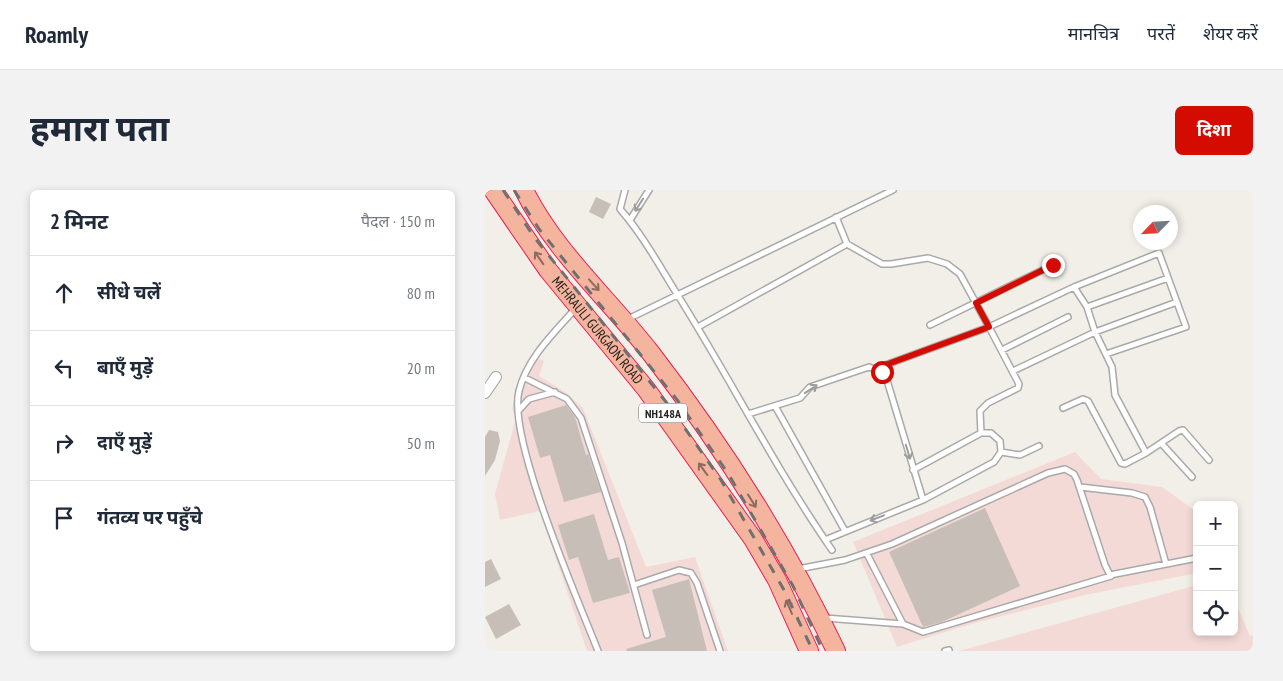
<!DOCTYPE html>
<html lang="hi">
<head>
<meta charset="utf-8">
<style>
  :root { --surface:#fff; --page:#f2f2f3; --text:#1f2937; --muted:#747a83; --line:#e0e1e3; --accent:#d30b00 }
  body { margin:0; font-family:"PT Sans Narrow","Noto Sans Devanagari",sans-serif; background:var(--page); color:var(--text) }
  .controls { position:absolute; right:15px; bottom:15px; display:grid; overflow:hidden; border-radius:8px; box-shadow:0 2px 8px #0003 }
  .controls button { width:45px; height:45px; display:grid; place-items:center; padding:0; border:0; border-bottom:1px solid var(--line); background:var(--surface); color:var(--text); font:25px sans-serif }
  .compass { position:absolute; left:648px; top:15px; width:45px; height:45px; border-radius:50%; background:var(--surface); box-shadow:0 2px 8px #0003; rotate:245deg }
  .stop { position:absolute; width:15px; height:15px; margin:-11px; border:4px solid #d30b00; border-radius:50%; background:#fff }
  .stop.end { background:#d30b00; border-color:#fff; box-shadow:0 1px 5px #0008 }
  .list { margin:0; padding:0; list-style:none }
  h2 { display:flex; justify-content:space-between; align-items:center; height:65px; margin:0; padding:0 20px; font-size:21px }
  h2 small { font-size:16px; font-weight:400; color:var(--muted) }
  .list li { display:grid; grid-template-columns:32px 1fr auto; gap:15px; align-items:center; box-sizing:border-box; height:75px; padding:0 20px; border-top:1px solid var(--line) }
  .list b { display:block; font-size:19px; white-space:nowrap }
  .list em { font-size:16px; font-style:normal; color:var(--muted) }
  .icon { flex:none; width:28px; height:28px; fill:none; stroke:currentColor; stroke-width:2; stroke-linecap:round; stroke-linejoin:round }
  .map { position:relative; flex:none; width:768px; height:461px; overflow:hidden; border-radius:8px }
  header { display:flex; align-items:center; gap:30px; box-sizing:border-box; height:70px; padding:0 25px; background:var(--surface); border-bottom:1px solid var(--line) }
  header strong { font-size:24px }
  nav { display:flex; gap:28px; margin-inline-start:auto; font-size:18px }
  .intro { display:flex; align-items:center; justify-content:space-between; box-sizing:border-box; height:120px; padding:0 30px }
  h1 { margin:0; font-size:35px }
  .button { padding:12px 22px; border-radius:8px; background:var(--accent); color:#fff; font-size:18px; font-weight:700 }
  main { display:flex; gap:30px; padding:0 30px }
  aside { flex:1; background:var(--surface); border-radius:8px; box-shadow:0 2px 8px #0003 }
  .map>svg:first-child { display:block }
  .commercial { fill:#f3dad7 }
  .building { fill:#c7bfb7 }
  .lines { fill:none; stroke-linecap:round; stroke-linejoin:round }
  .service-casing { stroke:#a9a9a9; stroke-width:8 }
  .minor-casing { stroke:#a9a9a9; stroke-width:12 }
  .trunk-casing { stroke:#e3225a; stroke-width:20 }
  .service { stroke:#fff; stroke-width:5 }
  .minor { stroke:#fff; stroke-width:10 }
  .trunk { stroke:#f5b49d; stroke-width:18 }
  .rail { stroke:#707070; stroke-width:3; stroke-dasharray:10 10; stroke-linecap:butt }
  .oneway { stroke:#9c9c9c }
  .oneway2 { stroke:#8c6b60 }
  .route { stroke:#d30b00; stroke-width:6 }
  .labels { text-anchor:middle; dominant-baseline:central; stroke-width:5; stroke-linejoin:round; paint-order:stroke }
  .shield { fill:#fff; stroke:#646464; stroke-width:1 }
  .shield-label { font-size:12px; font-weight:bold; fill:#222 }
  .street-label { font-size:14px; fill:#222; stroke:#fff }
</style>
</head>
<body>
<header>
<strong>Roamly</strong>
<nav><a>मानचित्र</a><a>परतें</a><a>शेयर करें</a></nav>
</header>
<div class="intro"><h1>हमारा पता</h1><a class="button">दिशा</a></div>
<main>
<aside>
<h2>2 मिनट<small>पैदल · 150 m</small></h2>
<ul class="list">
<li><svg class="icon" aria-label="ahead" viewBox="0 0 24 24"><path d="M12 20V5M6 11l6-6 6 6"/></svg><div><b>सीधे चलें</b></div><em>80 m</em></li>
<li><svg class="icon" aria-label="left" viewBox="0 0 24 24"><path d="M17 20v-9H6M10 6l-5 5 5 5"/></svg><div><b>बाएँ मुड़ें</b></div><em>20 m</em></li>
<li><svg class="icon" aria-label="right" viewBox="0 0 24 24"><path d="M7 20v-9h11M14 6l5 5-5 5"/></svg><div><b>दाएँ मुड़ें</b></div><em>50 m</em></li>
<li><svg class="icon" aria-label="arrive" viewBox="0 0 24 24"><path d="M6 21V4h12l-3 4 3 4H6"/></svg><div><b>गंतव्य पर पहुँचे</b></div></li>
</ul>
</aside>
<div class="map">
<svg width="768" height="461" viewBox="0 0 768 461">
  <rect width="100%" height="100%" fill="#f2efe8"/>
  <path class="commercial" d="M 46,165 L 59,171 L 54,186 L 80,202 L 98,218 L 161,377 L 210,367 L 243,461 L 102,461 L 55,321 L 15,330 L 10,304 L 31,228 L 27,219 L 31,201 Z
    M 590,262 L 616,289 L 677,297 L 712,322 L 712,383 L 600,405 L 486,434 L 412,457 L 368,352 Z
    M 712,395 L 712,442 L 749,442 L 749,409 L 765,446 L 768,445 L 768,461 L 474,461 Z"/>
  <path class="building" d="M 111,7 L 126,14 L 118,29 L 104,22 Z
    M 81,215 L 90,227 L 101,265 L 103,264 L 116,302 L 79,312 L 65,265 L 55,268 L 43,227 Z
    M 4,240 L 13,242 L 15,251 L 10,270 L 0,286 L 0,247 Z
    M 500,318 L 535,396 L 457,432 L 438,437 L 404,362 Z
    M 109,324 L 123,370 L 134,367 L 145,403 L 108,413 L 93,367 L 84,370 L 73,335 Z
    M 6,369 L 16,389 L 0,397 L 0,372 Z
    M 204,389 L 222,461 L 142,461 L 141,459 L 181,447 L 167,400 Z
    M 24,414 L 36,435 L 11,449 L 0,427 Z"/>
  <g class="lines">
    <g class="service-casing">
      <path id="service" d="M 140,0 L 135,19 C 157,44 174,75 192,104 C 245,188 290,278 347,360
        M 351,27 L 362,54 L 397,74 L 406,74 L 443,68 L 462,74 L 475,84 L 504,137 L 589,97 L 674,63 L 701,137 L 621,164
        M 145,30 L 164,0
        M 602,117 L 683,88
        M 91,118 C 69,143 42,168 34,201 C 22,248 93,410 113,461
        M 143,129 L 408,0
        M 445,135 L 568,75
        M 213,137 L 362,54
        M 517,160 L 583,127
        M 392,178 L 504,137 L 534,194 L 533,198 L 503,213 L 495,221 L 496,243
        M 528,181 L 610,142 L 692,112
        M 40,188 L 82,209 L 96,228 L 137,353 L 162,445
        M 290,216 L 360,341
        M 578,218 L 598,209 L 603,211 L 636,273 L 640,274 L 661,263 L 630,205 L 627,177 L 610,142 L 602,117 L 589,97
        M 34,220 L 44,209 L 70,202
        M 263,224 L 315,208 L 325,197 L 384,177 L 397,182 L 401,187 L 438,310
        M 676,253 L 707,287
        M 516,262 L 535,265 L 554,256
        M 661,263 L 694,241 L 698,240 L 724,270
        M 595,297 L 647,303 L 660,307 L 665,317 L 681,374
        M 340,350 L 438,310 L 509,272 L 516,262 L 515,251 L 506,243 L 496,243 L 428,280
        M 382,364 L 418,434
        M 313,379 L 360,370 L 407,354 L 563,283 L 580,279 L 589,284 L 592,290 L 620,375 L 625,385 L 712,368
        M 149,395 L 194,380 L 206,383 L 212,393 L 235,461
        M 340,428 L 418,434 L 438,442 L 626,386
        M 460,461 L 464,460"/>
    </g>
    <g class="minor-casing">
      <path id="minor" d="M 0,203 L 11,187"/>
    </g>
    <g class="trunk-casing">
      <g id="trunk">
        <path id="s1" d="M 8,0 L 63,80 L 161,199 L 268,349 L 292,390 L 324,461"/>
        <path d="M 39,0 C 69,61 123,108 165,162 C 236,254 301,355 351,461"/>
      </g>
    </g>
    <use href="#service" class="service"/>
    <use href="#minor" class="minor"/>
    <use href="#trunk" class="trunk"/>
    <path class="rail" d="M 18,0 L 49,47 L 185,217 L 236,290 L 299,400 L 328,461
      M 29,0 L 54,39 L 193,211 L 244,285 L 308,396 L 338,461"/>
  </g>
  <defs><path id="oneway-shaft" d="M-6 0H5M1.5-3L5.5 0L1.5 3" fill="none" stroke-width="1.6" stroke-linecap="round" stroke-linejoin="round" transform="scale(1.25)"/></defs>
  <g class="oneway">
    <use href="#oneway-shaft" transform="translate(154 15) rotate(123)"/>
    <use href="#oneway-shaft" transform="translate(326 199) rotate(-34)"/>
    <use href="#oneway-shaft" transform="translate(423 262) rotate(73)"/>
    <use href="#oneway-shaft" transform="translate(392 328) rotate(159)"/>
  </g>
  <g class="oneway2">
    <use href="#oneway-shaft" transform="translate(54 68) rotate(-125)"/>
    <use href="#oneway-shaft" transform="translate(109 95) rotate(48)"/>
    <use href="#oneway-shaft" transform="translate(218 279) rotate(-126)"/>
    <use href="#oneway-shaft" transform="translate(267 311) rotate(58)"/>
    <use href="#oneway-shaft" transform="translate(304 417) rotate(-114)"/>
  </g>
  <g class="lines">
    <path class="route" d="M 397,182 L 392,178 L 504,137 L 491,113 L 568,75"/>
  </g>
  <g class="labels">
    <rect class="shield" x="154" y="213.5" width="48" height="19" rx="4"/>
    <g class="shield-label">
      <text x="178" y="223">NH148A</text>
    </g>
    <g class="street-label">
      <text stroke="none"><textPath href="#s1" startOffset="175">MEHRAULI GURGAON ROAD</textPath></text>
    </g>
  </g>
</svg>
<div class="controls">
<button>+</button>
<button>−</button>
<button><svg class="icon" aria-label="locate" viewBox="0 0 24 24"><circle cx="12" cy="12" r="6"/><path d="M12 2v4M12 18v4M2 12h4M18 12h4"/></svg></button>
</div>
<svg class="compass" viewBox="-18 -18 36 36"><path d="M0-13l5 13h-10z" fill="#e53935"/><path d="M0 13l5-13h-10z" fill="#747a83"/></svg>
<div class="stop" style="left:397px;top:182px"></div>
<div class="stop end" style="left:568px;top:75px"></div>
</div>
</main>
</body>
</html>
